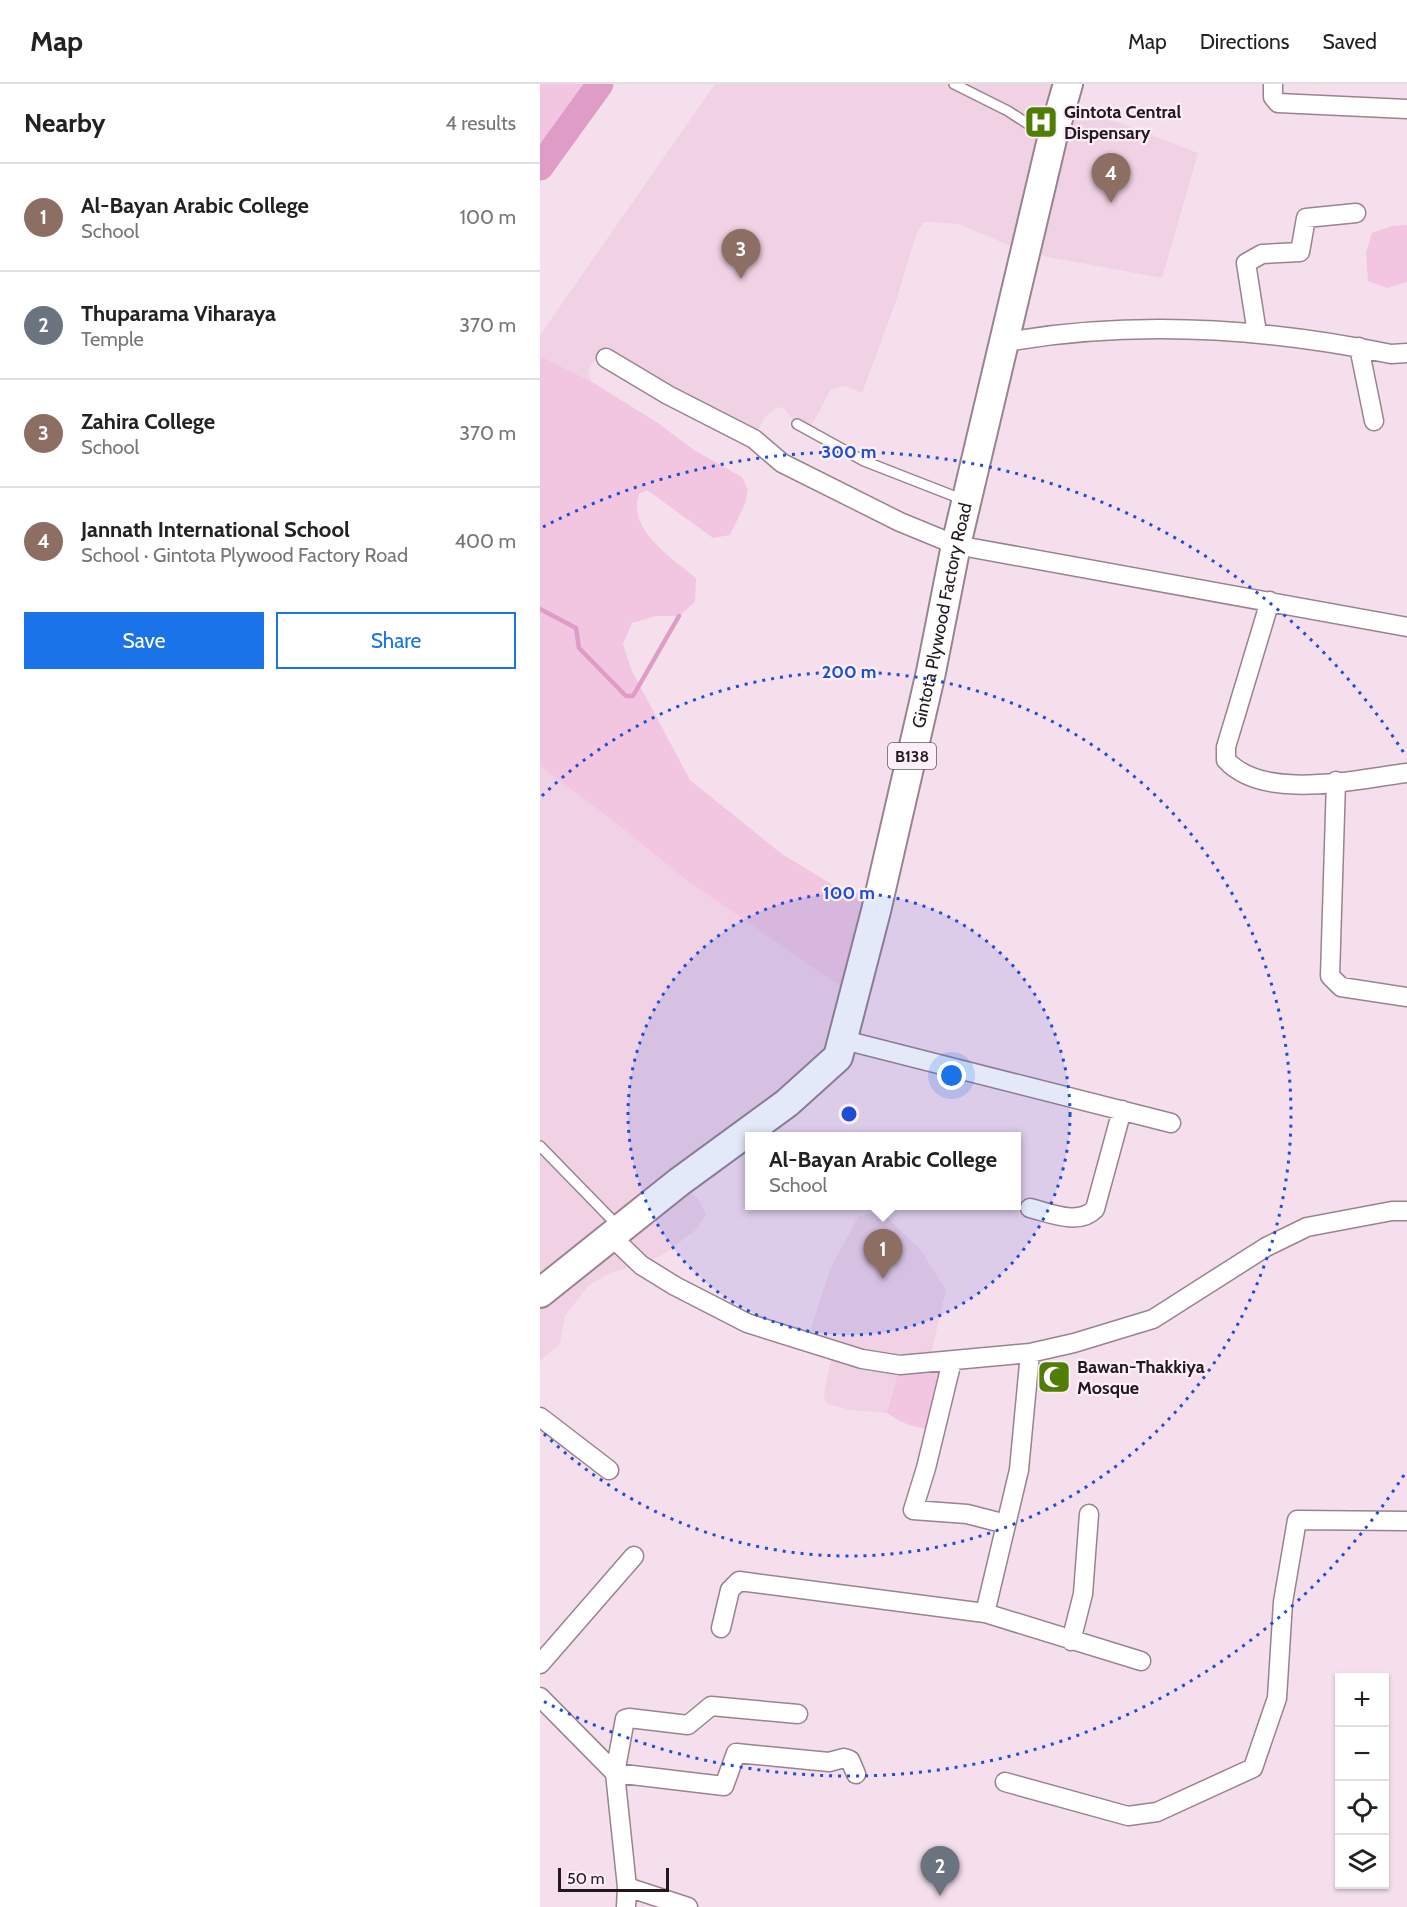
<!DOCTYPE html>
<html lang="en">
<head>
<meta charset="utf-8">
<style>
  :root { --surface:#fff; --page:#f6f6f6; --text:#222; --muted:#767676; --line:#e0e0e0; --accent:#1a73e8 }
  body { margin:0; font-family:Cabin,sans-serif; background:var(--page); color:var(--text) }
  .controls { position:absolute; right:18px; bottom:18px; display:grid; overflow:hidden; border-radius:0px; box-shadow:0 2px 4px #0004 }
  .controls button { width:54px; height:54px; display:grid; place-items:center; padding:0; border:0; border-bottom:2px solid var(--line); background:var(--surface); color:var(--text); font:30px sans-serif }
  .scale { position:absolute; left:18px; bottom:15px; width:111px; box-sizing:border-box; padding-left:6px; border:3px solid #21191e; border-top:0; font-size:16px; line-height:21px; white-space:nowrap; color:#21191e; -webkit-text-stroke:4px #fdeff8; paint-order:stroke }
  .you { position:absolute; left:412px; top:992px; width:21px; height:21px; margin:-15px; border:4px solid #fff; border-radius:50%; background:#1a73e8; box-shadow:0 0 0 9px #1a73e833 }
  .badge { display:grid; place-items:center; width:39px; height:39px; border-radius:50%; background:var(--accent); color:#fff; font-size:20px; font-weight:700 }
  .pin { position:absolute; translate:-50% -50px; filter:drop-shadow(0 2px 3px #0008) }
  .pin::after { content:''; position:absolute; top:32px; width:21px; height:18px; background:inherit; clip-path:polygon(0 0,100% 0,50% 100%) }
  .popup { position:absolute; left:205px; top:1048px; width:276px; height:78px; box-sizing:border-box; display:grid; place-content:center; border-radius:0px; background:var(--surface); filter:drop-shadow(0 2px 4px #0005); font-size:20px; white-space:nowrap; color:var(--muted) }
  .popup b { font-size:22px; color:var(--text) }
  .popup::after { content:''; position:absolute; left:50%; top:100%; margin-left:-12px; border:12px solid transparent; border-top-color:var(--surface) }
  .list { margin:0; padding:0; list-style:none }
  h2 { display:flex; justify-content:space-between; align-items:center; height:78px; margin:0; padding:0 24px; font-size:26px }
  h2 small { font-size:20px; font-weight:400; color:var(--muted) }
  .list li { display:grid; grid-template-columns:39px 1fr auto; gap:18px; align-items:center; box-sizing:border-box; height:108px; padding:0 24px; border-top:2px solid var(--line) }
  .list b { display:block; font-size:22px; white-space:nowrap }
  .list p { margin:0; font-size:20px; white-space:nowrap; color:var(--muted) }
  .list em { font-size:20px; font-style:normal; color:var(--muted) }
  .actions { display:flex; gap:12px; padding:18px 24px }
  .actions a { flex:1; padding:14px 0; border:2px solid var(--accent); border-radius:0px; text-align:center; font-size:21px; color:var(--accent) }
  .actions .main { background:var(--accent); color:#fff }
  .icon { flex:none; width:33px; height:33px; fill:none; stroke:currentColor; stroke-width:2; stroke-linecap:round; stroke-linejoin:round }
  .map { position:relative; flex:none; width:867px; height:1823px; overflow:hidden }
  header { display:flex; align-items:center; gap:36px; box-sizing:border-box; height:84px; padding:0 30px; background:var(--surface); border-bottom:2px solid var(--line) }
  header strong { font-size:28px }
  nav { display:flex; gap:33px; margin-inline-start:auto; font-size:21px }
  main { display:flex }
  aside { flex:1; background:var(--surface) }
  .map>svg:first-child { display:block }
  .built { fill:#f0d2e4 }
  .green { fill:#f2c6e1 }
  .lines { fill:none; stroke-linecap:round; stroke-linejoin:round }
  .stream { stroke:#de9cc7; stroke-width:4.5 }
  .river { stroke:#de9cc7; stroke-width:27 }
  .service-casing { stroke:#988390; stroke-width:12 }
  .minor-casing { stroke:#988390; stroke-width:21 }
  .primary-casing { stroke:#988390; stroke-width:32 }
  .service { stroke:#fff; stroke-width:9 }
  .minor { stroke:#fff; stroke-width:18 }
  .primary { stroke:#fff; stroke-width:28 }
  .ring { fill:none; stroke:#1d4ed8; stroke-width:3; stroke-dasharray:3 6 }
  .labels { text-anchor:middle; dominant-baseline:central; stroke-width:4.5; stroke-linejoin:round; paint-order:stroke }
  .shield { fill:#fdeff8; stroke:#63595f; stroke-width:1.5 }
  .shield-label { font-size:16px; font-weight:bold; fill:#21191e }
  .poi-label { font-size:18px; font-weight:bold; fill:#21191e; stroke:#fdeff8; text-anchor:start }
  .street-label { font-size:18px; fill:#21191e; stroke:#fdeff8 }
  .centre { fill:#1d4ed8; stroke:#fdeff8; stroke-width:3 }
  .ring-label { font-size:18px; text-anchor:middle; font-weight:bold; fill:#1d4ed8; stroke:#fdeff8; stroke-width:4.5; stroke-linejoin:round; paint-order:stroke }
</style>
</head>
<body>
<header>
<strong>Map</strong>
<nav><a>Map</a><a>Directions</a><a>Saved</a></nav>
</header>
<main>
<aside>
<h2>Nearby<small>4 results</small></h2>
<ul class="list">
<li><span class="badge" style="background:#8d6e63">1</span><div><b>Al-Bayan Arabic College</b><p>School</p></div><em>100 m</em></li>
<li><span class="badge" style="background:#6b7280">2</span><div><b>Thuparama Viharaya</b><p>Temple</p></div><em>370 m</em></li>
<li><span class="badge" style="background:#8d6e63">3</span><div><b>Zahira College</b><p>School</p></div><em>370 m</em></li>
<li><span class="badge" style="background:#8d6e63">4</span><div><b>Jannath International School</b><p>School · Gintota Plywood Factory Road</p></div><em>400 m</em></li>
</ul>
<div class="actions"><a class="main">Save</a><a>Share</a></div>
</aside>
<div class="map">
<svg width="867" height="1823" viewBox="0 0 867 1823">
  <rect width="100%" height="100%" fill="#f6dfed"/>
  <path class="built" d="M 175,0 L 408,0 L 419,4 L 422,0 L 528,0 L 522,21 L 564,33 L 658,69 L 622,194 L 487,169 L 419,140 L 384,138 L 377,148 L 355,220 L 322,309 L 306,302 L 291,305 L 270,344 L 257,340 L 242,323 L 235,325 L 224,334 L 214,355 L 66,274 L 56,274 L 51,281 L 48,289 L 52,298 L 0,272 L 0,251 Z
    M 0,682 L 76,739 L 145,795 L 313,911 L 304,956 L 140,1099 L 158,1115 L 166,1130 L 156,1146 L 122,1171 L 101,1181 L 72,1188 L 48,1202 L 25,1232 L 20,1260 L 0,1277 Z
    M 329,1129 L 346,1132 L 380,1165 L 406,1206 L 389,1279 L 360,1281 L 347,1329 L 311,1326 L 287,1320 L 284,1312 L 285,1303 L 293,1267 L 266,1260 L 290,1185 L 318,1133 Z"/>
  <path class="green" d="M 0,0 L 60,0 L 0,83 Z
    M 867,141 L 867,198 L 847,204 L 828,197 L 826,168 L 832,149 L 852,142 Z
    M 0,272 L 52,298 L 118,339 L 154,366 L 202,393 L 208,406 L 205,420 L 190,451 L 173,454 L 107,406 L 99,410 C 87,446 132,474 156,494 L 155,518 L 139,532 L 116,532 L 92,539 L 83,560 L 92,587 L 150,696 L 242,770 L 336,827 L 313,911 L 145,795 L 76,739 L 0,682 Z
    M 412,1277 L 396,1345 C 378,1345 362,1340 347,1329 L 360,1281 Z"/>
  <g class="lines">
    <path class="stream" d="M 0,525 L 36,544 L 39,564 L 86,612 L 93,612 L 139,532"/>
    <path class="river" d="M 0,83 L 60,0"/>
    <g class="service-casing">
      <path id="service" d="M 414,0 L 468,27 L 508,53
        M 257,340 L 324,377 L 424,416
        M 0,1062 L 78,1142"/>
    </g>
    <g class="minor-casing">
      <path id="minor" d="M 733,0 L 733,13 L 738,19 L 867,25
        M 717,249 L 706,179 L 722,170 L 760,168 L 766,134 L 816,129
        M 466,258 C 593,236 725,244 851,270 L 867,269
        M 819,263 L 834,337
        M 66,274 L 128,311 L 214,355 L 242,379 L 360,438 L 416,461 L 867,543
        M 730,517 L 686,663 L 686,676 C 724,718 816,695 867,689
        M 796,697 L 790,892 L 801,903 L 867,913
        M 304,956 L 631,1039
        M 490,1124 C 510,1129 539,1142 555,1125 L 582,1026
        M 72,1153 L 101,1181 L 135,1202 L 207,1239 L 322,1275 L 360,1281 L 490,1269 L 534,1259 L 613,1235 L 726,1163 L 767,1143 L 852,1127 L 867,1127
        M 412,1277 L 386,1384 L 373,1426 L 427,1430 L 466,1440
        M 0,1333 L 69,1386
        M 445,1529 L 479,1386 L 490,1269
        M 181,1544 L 190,1506 L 199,1497 L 445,1529 L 601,1577
        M 531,1557 L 543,1510 L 549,1430
        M 0,1580 L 94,1472
        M 0,1613 L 75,1689 L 87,1803 L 148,1823
        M 258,1630 L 171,1622 L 148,1641 L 89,1634 L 85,1635 L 75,1689 L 184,1702 L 196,1669 L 289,1678 L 304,1674 L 310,1676 L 316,1690
        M 465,1698 L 588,1732 L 617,1728 L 713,1684 L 737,1614 L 743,1518 L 757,1436 L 867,1437
        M 86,1823 L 87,1803"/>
    </g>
    <g class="primary-casing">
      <g id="primary">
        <path id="s1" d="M 0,1209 L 139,1098 L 247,1019 L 298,973 L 336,827 L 391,588 L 416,461 L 512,55 L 528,0"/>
      </g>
    </g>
    <use href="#service" class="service"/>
    <use href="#minor" class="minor"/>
    <use href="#primary" class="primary"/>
  </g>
  <circle cx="309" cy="1030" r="221" fill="#1d4ed8" fill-opacity=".12"/>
  <g class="ring">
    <circle cx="309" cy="1030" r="221"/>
    <path d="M2 712A442 442 0 1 1 2 1348"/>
    <path d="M864 1391A662 662 0 0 1 3 1617M3 443A662 662 0 0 1 864 669"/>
  </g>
  <defs>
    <g id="hospital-square" transform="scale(1.725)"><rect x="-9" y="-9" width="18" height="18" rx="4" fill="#507d04" stroke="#fdeff8"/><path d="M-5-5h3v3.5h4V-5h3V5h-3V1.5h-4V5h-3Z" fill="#fff"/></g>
    <g id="mosque-square" transform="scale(1.725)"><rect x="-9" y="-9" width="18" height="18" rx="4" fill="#507d04" stroke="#fdeff8"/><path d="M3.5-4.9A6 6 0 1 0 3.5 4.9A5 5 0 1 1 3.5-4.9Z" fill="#fff"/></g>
  </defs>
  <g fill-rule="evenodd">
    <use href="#hospital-square" x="501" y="38"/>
    <use href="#mosque-square" x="514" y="1293"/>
  </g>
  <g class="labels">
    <rect class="shield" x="348" y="659" width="48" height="26" rx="4.5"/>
    <g class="shield-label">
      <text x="372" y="672">B138</text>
    </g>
    <g class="poi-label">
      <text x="524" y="28">Gintota Central<tspan x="524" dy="21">Dispensary</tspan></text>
      <text x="537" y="1283">Bawan-Thakkiya<tspan x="537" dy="21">Mosque</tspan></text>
    </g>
    <g class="street-label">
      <text stroke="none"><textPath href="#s1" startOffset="834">Gintota Plywood Factory Road</textPath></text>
    </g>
  </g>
  <circle cx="309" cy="1030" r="9" class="centre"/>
  <g class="ring-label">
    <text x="309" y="374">300 m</text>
    <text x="309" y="594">200 m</text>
    <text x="309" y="815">100 m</text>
  </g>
</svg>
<div class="controls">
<button>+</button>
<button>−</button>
<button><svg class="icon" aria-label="locate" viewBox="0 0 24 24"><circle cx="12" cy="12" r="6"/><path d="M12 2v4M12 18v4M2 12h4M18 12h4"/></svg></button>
<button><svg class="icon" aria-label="layers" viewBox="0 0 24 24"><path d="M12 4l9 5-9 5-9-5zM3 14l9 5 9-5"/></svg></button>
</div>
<div class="scale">50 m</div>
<div class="you"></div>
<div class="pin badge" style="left:343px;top:1195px;background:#8d6e63">1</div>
<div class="popup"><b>Al-Bayan Arabic College</b>School</div>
<div class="pin badge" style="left:400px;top:1812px;background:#6b7280">2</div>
<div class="pin badge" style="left:201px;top:195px;background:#8d6e63">3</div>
<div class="pin badge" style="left:571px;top:119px;background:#8d6e63">4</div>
</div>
</main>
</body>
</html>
